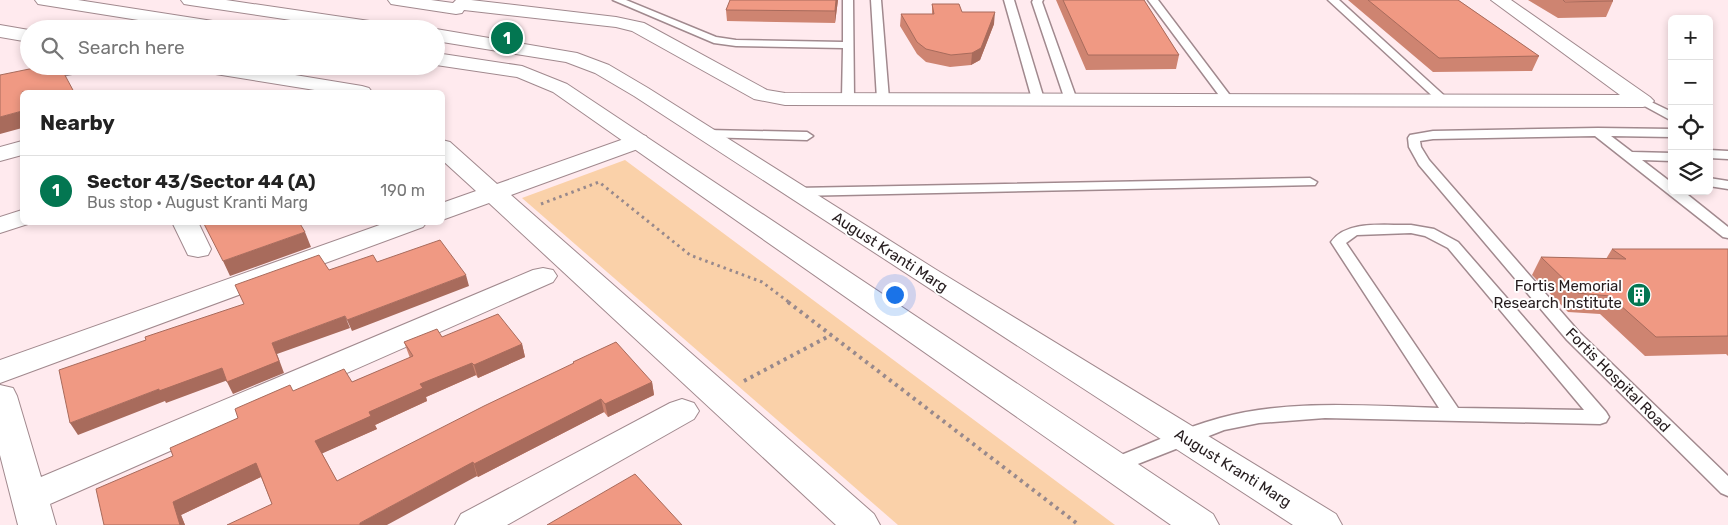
<!DOCTYPE html>
<html lang="en">
<head>
<meta charset="utf-8">
<style>
  :root { --surface:#fff; --page:#f2f2f2; --text:#222; --muted:#767676; --line:#e0e0e0; --accent:#037651 }
  body { margin:0; font-family:Rubik,sans-serif; background:var(--page); color:var(--text) }
  .controls { position:absolute; right:15px; top:15px; display:grid; overflow:hidden; border-radius:8px; box-shadow:0 2px 8px #0003 }
  .controls button { width:45px; height:45px; display:grid; place-items:center; padding:0; border:0; border-bottom:1px solid var(--line); background:var(--surface); color:var(--text); font:25px sans-serif }
  .you { position:absolute; left:894px; top:294px; width:18px; height:18px; margin:-12px; border:4px solid #fff; border-radius:50%; background:#1a73e8; box-shadow:0 0 0 8px #1a73e833 }
  .badge { display:grid; place-items:center; width:32px; height:32px; border-radius:50%; background:var(--accent); color:#fff; font-size:16px; font-weight:700 }
  .pin { position:absolute; translate:-50% -50%; border:2px solid #fff; box-shadow:0 1px 5px #0006 }
  .list { margin:0; padding:0; list-style:none }
  h2 { display:flex; justify-content:space-between; align-items:center; height:65px; margin:0; padding:0 20px; font-size:21px }
  h2 small { font-size:16px; font-weight:400; color:var(--muted) }
  .list li { display:grid; grid-template-columns:32px 1fr auto; gap:15px; align-items:center; box-sizing:border-box; height:70px; padding:0 20px; border-top:1px solid var(--line) }
  .list b { display:block; font-size:19px; white-space:nowrap }
  .list p { margin:0; font-size:16px; white-space:nowrap; color:var(--muted) }
  .list em { font-size:16px; font-style:normal; color:var(--muted) }
  .icon { flex:none; width:28px; height:28px; fill:none; stroke:currentColor; stroke-width:2; stroke-linecap:round; stroke-linejoin:round }
  .map { position:relative; flex:none; width:1728px; height:525px; overflow:hidden }
  .search { position:absolute; background:var(--surface); box-shadow:0 2px 8px #0003; left:20px; top:20px; width:425px; height:55px; display:flex; align-items:center; gap:12px; box-sizing:border-box; padding:0 18px; border-radius:28px; color:var(--muted); font-size:19px }
  .panel { position:absolute; background:var(--surface); box-shadow:0 2px 8px #0003; left:20px; top:90px; width:425px; height:135px; border-radius:8px }
  .map>svg:first-child { display:block }
  .green { fill:#fad1a9 }
  .lines { fill:none; stroke-linecap:round; stroke-linejoin:round }
  .service-casing { stroke:#a1898e; stroke-width:3 }
  .minor-casing { stroke:#a1898e; stroke-width:2 }
  .secondary-casing { stroke:#a1898e; stroke-width:2 }
  .path-far1 { stroke:#98898c; stroke-width:3; stroke-dasharray:2.5 4; stroke-linecap:butt }
  .path { stroke:#98898c; stroke-width:4; stroke-dasharray:3 4.5; stroke-linecap:butt }
  .service { fill:#fff; fill-rule:evenodd }
  .minor { fill:#fff; fill-rule:evenodd }
  .secondary { fill:#fff; fill-rule:evenodd }
  .wall { fill:#ce8471 }
  .shaded-wall { fill:#a86b5c }
  .building { fill:#f09983; stroke:#a86b5c }
  .labels { text-anchor:middle; dominant-baseline:central; stroke-width:4; stroke-linejoin:round; paint-order:stroke }
  .street-label { font-size:15px; fill:#251c1e; stroke:#fff }
  .poi-label { font-size:15px; fill:#251c1e; stroke:#fff; text-anchor:end }
</style>
</head>
<body>
<div class="map">
<svg width="1728" height="525" viewBox="0 0 1728 525">
  <rect width="100%" height="100%" fill="#ffeaee"/>
  <path class="green" d="M 625,160 L 1115,525 L 898,525 L 522,198 Z"/>
  <g class="lines">
    <g class="service-casing">
      <path id="service" d="M 613,0 L 626,0 L 716,37 L 736,40 L 843,42 L 843,0 L 853,0 L 854,98 L 848,101 L 842,98 L 843,48 L 736,46 L 714,43 Z
        M 871,0 L 881,0 L 889,99 L 883,102 L 877,99 Z
        M 1004,0 L 1014,0 L 1044,99 L 1042,101 L 1038,102 L 1032,99 Z
        M 1033,0 L 1043,0 L 1042,2 L 1077,100 L 1075,102 L 1071,103 L 1065,100 L 1032,2 Z
        M 1148,0 L 1158,0 L 1232,98 L 1234,100 L 1232,102 L 1224,102 Z
        M 1328,0 L 1339,0 L 1448,99 L 1450,101 L 1448,103 L 1440,103 Z
        M 68,66 L 99,66 L 94,69 L 45,79 L 39,76 L 41,74 Z
        M 1643,98 L 1672,112 L 1672,121 L 1639,103 L 1637,101 L 1639,99 Z
        M 1598,128 L 1672,129 L 1672,137 L 1611,136 L 1632,152 L 1672,153 L 1672,161 L 1642,160 L 1672,183 L 1672,191 L 1683,191 L 1728,227 L 1728,238 L 1723,237 L 1595,136 L 1433,139 L 1420,141 L 1421,147 L 1429,160 L 1579,332 L 1728,476 L 1728,496 L 1721,493 L 1567,340 L 1419,165 L 1409,147 L 1408,138 L 1410,135 L 1433,131 Z
        M 707,130 L 807,132 L 813,136 L 807,140 L 703,137 L 701,134 L 703,131 Z
        M 1709,150 L 1728,151 L 1728,159 L 1709,158 Z
        M 1310,178 L 1317,182 L 1315,185 L 796,196 L 789,192 L 796,188 Z
        M 1709,178 L 1728,181 L 1728,189 L 1709,186 Z
        M 1411,225 L 1434,229 L 1458,242 L 1606,412 L 1609,417 L 1606,422 L 1600,424 L 1325,418 L 1259,423 L 1224,430 L 1120,471 L 1113,473 L 1106,471 L 1103,466 L 1106,461 C 1143,447 1182,428 1220,418 C 1290,399 1367,406 1439,408 L 1331,242 C 1347,219 1386,226 1411,225 ZM 1411,233 L 1425,236 L 1448,248 L 1584,410 L 1458,408 L 1346,243 L 1357,235 Z"/>
    </g>
    <g class="minor-casing">
      <path id="minor" d="M 388,0 L 431,0 L 453,3 L 456,0 L 471,0 L 616,17 L 644,23 L 767,90 L 785,93 L 1620,95 L 1491,0 L 1511,0 L 1650,97 L 1654,101 L 1650,105 L 1643,107 L 785,105 L 754,99 L 632,31 L 616,27 L 464,10 L 462,13 L 456,14 L 397,5 L 391,4 Z
        M 0,25 L 29,30 L 29,42 L 0,37 Z
        M 193,66 L 241,66 L 362,86 L 369,88 L 372,92 L 327,92 L 203,72 L 196,70 Z
        M 638,134 L 646,136 L 649,141 L 646,146 L 511,195 L 874,514 L 880,525 L 836,525 L 489,203 L 442,220 L 442,203 L 476,191 L 442,160 L 442,140 L 450,142 L 497,184 Z
        M 22,141 L 22,155 L 0,161 L 0,147 Z
        M 22,210 L 22,222 L 31,223 L 0,233 L 0,217 Z
        M 172,222 L 198,222 L 211,249 L 208,255 L 198,257 L 188,255 Z
        M 388,222 L 427,222 L 423,227 L 0,383 L 0,360 Z
        M 543,268 L 553,270 L 557,276 L 553,282 L 50,504 L 56,525 L 18,525 L 0,455 L 0,385 L 13,388 L 17,396 L 41,477 L 533,270 Z
        M 682,399 L 694,403 L 699,411 L 694,419 L 507,525 L 455,525 L 461,514 L 670,403 Z"/>
    </g>
    <g class="secondary-casing">
      <path id="secondary" d="M 35,0 L 78,0 L 232,24 L 238,25 L 241,29 L 195,29 L 44,5 L 38,4 Z
        M 181,0 L 226,0 L 390,24 L 396,25 L 399,29 L 351,29 L 190,5 L 184,4 Z
        M 436,29 L 577,53 L 609,65 L 648,88 L 935,269 L 1336,514 L 1342,525 L 1293,525 L 634,96 L 595,73 L 566,62 L 436,41 Z
        M 436,53 L 522,66 L 567,84 L 1213,514 L 1219,525 L 1171,525 L 553,92 L 517,77 L 436,65 Z"/>
    </g>
    <path class="path-far1" d="M 541,204 L 599,182 L 690,255 L 762,282 L 790,303"/>
    <path class="path" d="M 788,302 L 1079,525
      M 744,381 L 831,335"/>
    <use href="#service" class="service"/>
    <use href="#minor" class="minor"/>
    <use href="#secondary" class="secondary"/>
  </g>
  <path class="wall" d="M 730,0 L 838,0 L 835,23 L 727,21 L 726,10 Z
    M 1056,0 L 1144,0 L 1179,55 L 1176,69 L 1086,70 Z
    M 1348,0 L 1458,0 L 1539,56 L 1532,71 L 1433,72 Z
    M 1528,0 L 1612,0 L 1613,1 L 1606,17 L 1558,18 Z
    M 932,4 L 962,12 L 994,24 L 980,60 L 971,65 L 950,67 L 926,62 L 917,54 L 900,26 L 901,14 L 932,14 Z
    M 1612,249 L 1728,249 L 1728,356 L 1726,354 L 1645,356 L 1600,314 L 1568,312 L 1532,275 L 1541,257 L 1606,259 Z
    M 442,337 L 522,344 L 525,357 L 478,378 L 476,375 L 426,397 L 427,401 L 375,425 L 377,429 L 322,453 L 337,481 L 652,382 L 654,395 L 608,417 L 604,412 L 478,477 L 477,476 L 272,504 L 261,477 L 181,515 L 185,525 L 104,525 L 173,456 L 238,418 L 293,391 L 352,382 L 410,358 L 404,342 Z"/>
  <path class="shaded-wall" d="M 836,0 L 838,0 L 835,23 L 835,11 Z
    M 995,12 L 994,24 L 980,60 L 971,65 L 972,53 Z
    M 22,111 L 22,128 L 0,134 L 0,117 Z
    M 305,232 L 311,247 L 230,276 L 223,261 Z
    M 466,275 L 469,286 L 352,331 L 347,320 Z
    M 345,316 L 350,328 L 277,354 L 284,373 L 233,394 L 227,382 L 272,343 Z
    M 522,344 L 525,357 L 478,378 L 474,365 Z
    M 472,363 L 476,375 L 426,397 L 427,401 L 375,425 L 377,429 L 321,454 L 315,441 L 420,384 Z
    M 222,368 L 228,380 L 166,403 L 165,401 L 78,435 L 70,423 L 159,389 Z
    M 652,382 L 654,395 L 608,417 L 605,404 Z
    M 601,399 L 604,412 L 478,477 L 474,464 Z
    M 473,462 L 477,476 L 387,525 L 360,525 L 360,523 Z
    M 256,463 L 263,476 L 181,515 L 185,525 L 180,525 L 173,502 Z"/>
  <path class="building" d="M 730,0 L 836,0 L 835,11 L 726,10 Z
    M 1063,0 L 1144,0 L 1179,55 L 1088,55 Z
    M 1368,0 L 1458,0 L 1539,56 L 1439,58 Z
    M 1563,0 L 1612,0 L 1613,1 L 1565,2 Z
    M 932,4 L 959,4 L 962,12 L 995,12 L 981,48 L 972,53 L 951,55 L 926,49 L 917,42 L 901,14 L 934,14 Z
    M 44,66 L 60,66 L 74,92 L 22,92 L 22,111 L 0,117 L 0,75 Z
    M 203,222 L 299,222 L 305,232 L 223,261 Z
    M 440,240 L 466,275 L 347,320 L 345,316 L 272,343 L 279,361 L 227,382 L 222,368 L 159,391 L 159,389 L 70,423 L 59,370 L 146,340 L 145,337 L 244,304 L 235,285 L 319,255 L 329,270 L 373,255 L 377,262 Z
    M 1612,249 L 1728,249 L 1728,336 L 1656,337 L 1610,296 L 1578,293 L 1541,257 L 1626,259 Z
    M 498,314 L 522,344 L 474,365 L 472,363 L 420,384 L 423,388 L 369,412 L 371,416 L 315,441 L 337,481 L 484,406 L 574,363 L 573,362 L 616,342 L 652,382 L 605,404 L 601,399 L 474,464 L 473,462 L 360,523 L 360,525 L 227,525 L 272,504 L 256,463 L 173,502 L 180,525 L 104,525 L 96,489 L 173,456 L 170,448 L 238,418 L 235,409 L 237,408 L 290,385 L 293,391 L 344,369 L 352,382 L 413,356 L 404,342 L 437,329 L 442,337 Z
    M 635,474 L 682,525 L 547,525 Z"/>
  <defs>
    <g id="building-disc" transform="scale(1.25)"><circle r="9.5" fill="#037651" stroke="#fff"/><path d="M-4-6H4V6H1V3H-1V6H-4ZM-2.5-4.3h1.7v1.8h-1.7ZM.8-4.3h1.7v1.8H.8ZM-2.5-1h1.7V.8h-1.7ZM.8-1h1.7V.8H.8Z" fill="#fff"/></g>
  </defs>
  <g fill-rule="evenodd">
    <use href="#building-disc" x="1639" y="295"/>
  </g>
  <g class="labels">
    <g class="street-label">
      <text transform="translate(890 252) rotate(33)">August Kranti Marg</text>
      <text transform="translate(1618 380) rotate(45)">Fortis Hospital Road</text>
      <text transform="translate(1233 468) rotate(32)">August Kranti Marg</text>
    </g>
    <g class="poi-label">
      <text x="1622" y="286">Fortis Memorial<tspan x="1622" dy="17">Research Institute</tspan></text>
    </g>
  </g>
</svg>
<div class="controls">
<button>+</button>
<button>−</button>
<button><svg class="icon" aria-label="locate" viewBox="0 0 24 24"><circle cx="12" cy="12" r="6"/><path d="M12 2v4M12 18v4M2 12h4M18 12h4"/></svg></button>
<button><svg class="icon" aria-label="layers" viewBox="0 0 24 24"><path d="M12 4l9 5-9 5-9-5zM3 14l9 5 9-5"/></svg></button>
</div>
<div class="you"></div>
<div class="pin badge" style="left:507px;top:38px">1</div>
<div class="search"><svg class="icon" aria-label="search" viewBox="0 0 24 24"><circle cx="10" cy="10" r="6"/><path d="M15 15l6 6"/></svg>Search here</div>
<section class="panel">
<h2>Nearby<small></small></h2>
<ul class="list">
<li><span class="badge">1</span><div><b>Sector 43/Sector 44 (A)</b><p>Bus stop · August Kranti Marg</p></div><em>190 m</em></li>
</ul>
</section>
</div>
</body>
</html>
